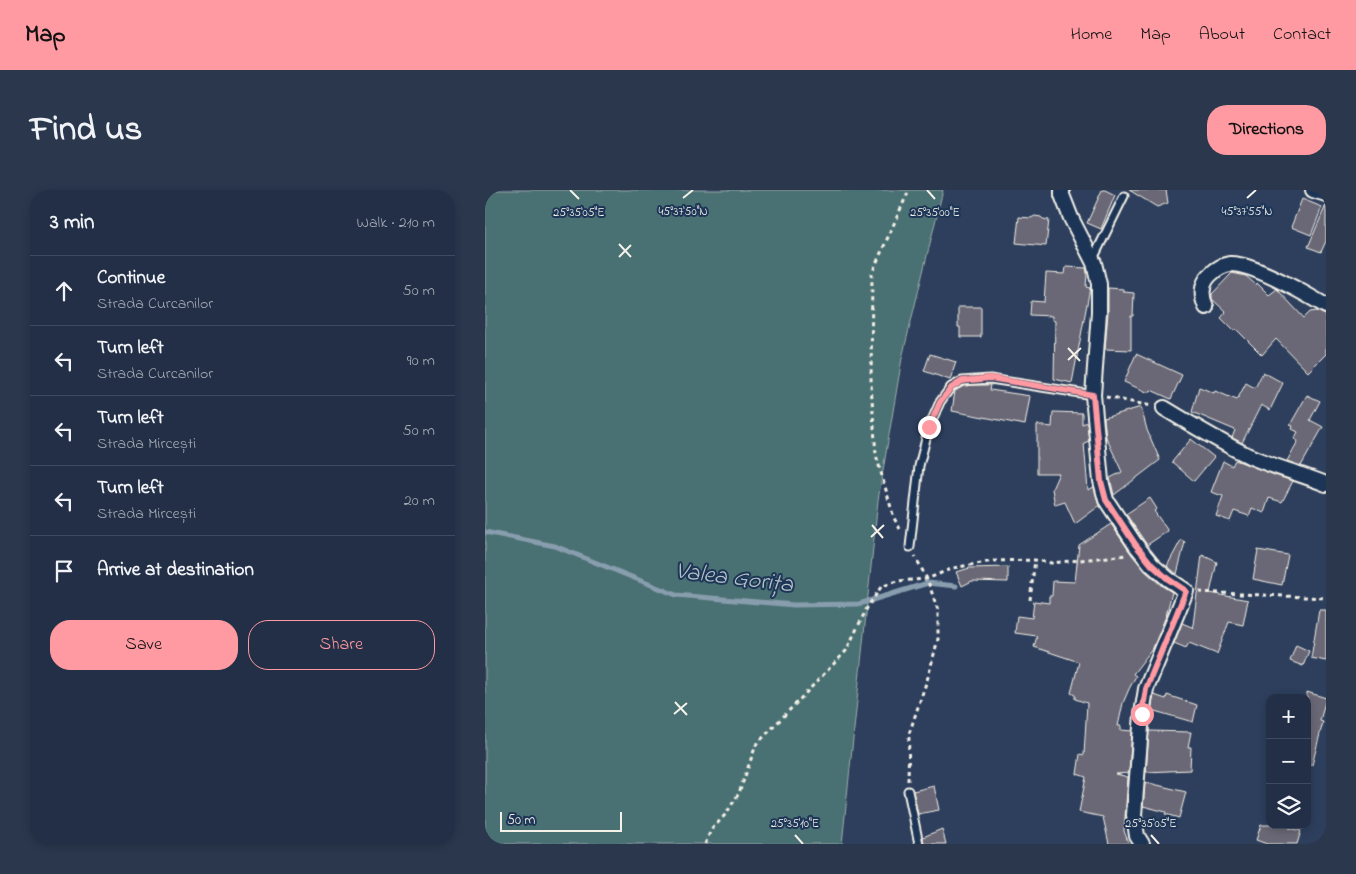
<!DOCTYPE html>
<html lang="en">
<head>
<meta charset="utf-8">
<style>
  :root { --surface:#222f46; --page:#2a374d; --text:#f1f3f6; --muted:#a2a9b3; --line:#3f4a5f; --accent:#ff9aa2 }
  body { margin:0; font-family:"Indie Flower",sans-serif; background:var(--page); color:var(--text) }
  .controls { position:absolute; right:15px; bottom:15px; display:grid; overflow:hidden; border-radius:10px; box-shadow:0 2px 8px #0003 }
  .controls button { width:45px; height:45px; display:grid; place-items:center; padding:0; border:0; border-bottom:1px solid var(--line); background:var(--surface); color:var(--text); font:25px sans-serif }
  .scale { position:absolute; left:15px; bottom:12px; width:122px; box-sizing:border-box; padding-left:5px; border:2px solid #f4f1e8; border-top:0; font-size:14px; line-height:18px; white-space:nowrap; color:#f4f1e8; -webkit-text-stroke:4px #1d3557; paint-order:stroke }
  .stop { position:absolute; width:15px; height:15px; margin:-11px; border:4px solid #ff9aa2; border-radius:50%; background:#fff }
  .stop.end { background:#ff9aa2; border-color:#fff; box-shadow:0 1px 5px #0008 }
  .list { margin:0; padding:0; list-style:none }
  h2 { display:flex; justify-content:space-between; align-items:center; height:65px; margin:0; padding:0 20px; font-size:21px }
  h2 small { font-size:16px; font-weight:400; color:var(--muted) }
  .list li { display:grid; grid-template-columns:32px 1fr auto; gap:15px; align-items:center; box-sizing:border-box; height:70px; padding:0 20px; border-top:1px solid var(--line) }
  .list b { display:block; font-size:19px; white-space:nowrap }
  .list p { margin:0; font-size:16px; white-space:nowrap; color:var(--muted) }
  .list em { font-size:16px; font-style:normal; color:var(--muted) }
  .actions { display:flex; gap:10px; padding:15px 20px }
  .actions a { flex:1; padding:11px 0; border:1px solid var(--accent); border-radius:20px; text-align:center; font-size:18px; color:var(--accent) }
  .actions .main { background:var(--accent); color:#111 }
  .icon { flex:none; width:28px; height:28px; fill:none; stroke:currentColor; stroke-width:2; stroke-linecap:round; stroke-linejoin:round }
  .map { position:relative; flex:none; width:841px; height:654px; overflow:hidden; border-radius:20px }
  header { display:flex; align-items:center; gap:30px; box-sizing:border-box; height:70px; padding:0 25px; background:var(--accent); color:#111 }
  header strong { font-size:24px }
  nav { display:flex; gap:28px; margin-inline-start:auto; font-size:18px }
  .intro { display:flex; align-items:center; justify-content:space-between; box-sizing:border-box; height:120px; padding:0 30px }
  h1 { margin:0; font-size:35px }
  .button { padding:12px 22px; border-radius:20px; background:var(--accent); color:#111; font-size:18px; font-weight:700 }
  main { display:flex; gap:30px; padding:0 30px }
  aside { flex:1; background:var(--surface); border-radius:20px; box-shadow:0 2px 8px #0003 }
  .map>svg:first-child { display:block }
  .green { fill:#4a6f72; stroke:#9fb0ad }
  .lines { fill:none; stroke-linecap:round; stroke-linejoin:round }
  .stream { stroke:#889eae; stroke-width:5 }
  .building { fill:#6b6876; stroke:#f4f1e8 }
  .lane-casing { stroke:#f4f1e8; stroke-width:11 }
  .street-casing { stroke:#f4f1e8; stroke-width:18 }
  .path { stroke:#f4f1e8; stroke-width:3; stroke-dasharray:4 4; stroke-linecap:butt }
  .lane { stroke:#1d3557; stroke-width:7 }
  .street { stroke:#1d3557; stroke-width:14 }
  .route { stroke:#ff9aa2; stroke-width:6 }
  .ticks { fill:none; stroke:#f4f1e8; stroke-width:2 }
  .labels { text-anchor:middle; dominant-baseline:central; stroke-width:4; stroke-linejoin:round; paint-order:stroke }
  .water-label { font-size:24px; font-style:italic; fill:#b5c1c6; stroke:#1d3557 }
  .ticks-label { font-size:12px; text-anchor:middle; fill:#f4f1e8; stroke:#1d3557; stroke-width:4; stroke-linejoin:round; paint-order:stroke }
</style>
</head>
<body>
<header>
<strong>Map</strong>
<nav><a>Home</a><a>Map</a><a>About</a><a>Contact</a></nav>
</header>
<div class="intro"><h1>Find us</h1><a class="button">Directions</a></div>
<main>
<aside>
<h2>3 min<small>Walk · 210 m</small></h2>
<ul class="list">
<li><svg class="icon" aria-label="ahead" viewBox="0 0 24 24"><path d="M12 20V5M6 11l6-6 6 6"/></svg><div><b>Continue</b><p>Strada Curcanilor</p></div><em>50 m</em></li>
<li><svg class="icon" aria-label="left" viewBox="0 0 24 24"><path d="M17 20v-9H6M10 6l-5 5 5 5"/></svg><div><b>Turn left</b><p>Strada Curcanilor</p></div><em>90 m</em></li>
<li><svg class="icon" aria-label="left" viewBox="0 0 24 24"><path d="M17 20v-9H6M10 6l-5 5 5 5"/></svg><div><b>Turn left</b><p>Strada Mircești</p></div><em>50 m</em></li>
<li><svg class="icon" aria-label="left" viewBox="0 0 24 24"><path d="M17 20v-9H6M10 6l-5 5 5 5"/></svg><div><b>Turn left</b><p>Strada Mircești</p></div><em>20 m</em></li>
<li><svg class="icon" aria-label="arrive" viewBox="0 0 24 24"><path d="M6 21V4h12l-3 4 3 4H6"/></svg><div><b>Arrive at destination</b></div></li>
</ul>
<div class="actions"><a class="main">Save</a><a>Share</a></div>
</aside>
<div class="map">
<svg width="841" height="654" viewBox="0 0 841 654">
  <rect width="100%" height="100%" fill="#2d3f5d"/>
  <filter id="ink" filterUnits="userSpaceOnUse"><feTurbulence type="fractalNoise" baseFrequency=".02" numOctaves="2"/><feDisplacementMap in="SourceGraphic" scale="10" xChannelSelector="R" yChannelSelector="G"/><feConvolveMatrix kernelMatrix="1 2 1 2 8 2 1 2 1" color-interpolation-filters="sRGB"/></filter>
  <g filter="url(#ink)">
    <path class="green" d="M 0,0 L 458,0 L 417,168 L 393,310 L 357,654 L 0,654 Z"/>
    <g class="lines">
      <path class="stream" d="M 0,342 L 70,356 L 191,405 L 309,415 L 374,414 L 443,393 L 471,396"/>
    </g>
    <path class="building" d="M 617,0 L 620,0 L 630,5 L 616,39 L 602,33 Z
      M 644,0 L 681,0 L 683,13 L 672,17 Z
      M 817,9 L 837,17 L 826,45 L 806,37 Z
      M 841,15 L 841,51 L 836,62 L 823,57 Z
      M 550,26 L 556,27 L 558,29 L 564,30 L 561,56 L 531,53 L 534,27 L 546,28 Z
      M 581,77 L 601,78 L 602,83 L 601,97 L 605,98 L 587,193 L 569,189 L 570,131 L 567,130 L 567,126 L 545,125 L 546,111 L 559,112 L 561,83 L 580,84 Z
      M 747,83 L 761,86 L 771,95 L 772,93 L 784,105 L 792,99 L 819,128 L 825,122 L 832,121 L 841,125 L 841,164 L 823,182 L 791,149 L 777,165 L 751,139 L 749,141 L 736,128 L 741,122 L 727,109 L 727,104 Z
      M 623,98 L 639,99 L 639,102 L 649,103 L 648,126 L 646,126 L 646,160 L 620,159 L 623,122 Z
      M 473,117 L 496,117 L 496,147 L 475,147 L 475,137 L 473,137 Z
      M 445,164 L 471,172 L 465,190 L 439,181 Z
      M 651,164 L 697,185 L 686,209 L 666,200 L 664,203 L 639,192 Z
      M 778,182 L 798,193 L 785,220 L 776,215 L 757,253 L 747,248 L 750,240 L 707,222 L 714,197 L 729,203 L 730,201 L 752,210 L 761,193 L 770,198 Z
      M 489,195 L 506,195 L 505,200 L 545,206 L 540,235 L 467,221 L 470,201 L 479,196 Z
      M 822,205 L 835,211 L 825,230 L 838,237 L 816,276 L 802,271 L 813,251 L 809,249 L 813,242 L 807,239 L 808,236 L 805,235 Z
      M 656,217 L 662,240 L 675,270 L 629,305 L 625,288 L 637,282 L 621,247 L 619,228 Z
      M 568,222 L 597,223 L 597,234 L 602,232 L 604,251 L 599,253 L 603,300 L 609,297 L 614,316 L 590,334 L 580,312 L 570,315 L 567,299 L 574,283 L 552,283 L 552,235 L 567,237 Z
      M 706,249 L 729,267 L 709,291 L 687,272 Z
      M 750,270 L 808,291 L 797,312 L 784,308 L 779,323 L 767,318 L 764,326 L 749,321 L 745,331 L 731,326 L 738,306 L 726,302 L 738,271 L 747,276 Z
      M 665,308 L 672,319 L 669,321 L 683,341 L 662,355 L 641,324 Z
      M 626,334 L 647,365 L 660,381 L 677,396 L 687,402 L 681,426 L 668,458 L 648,484 L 651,486 L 644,499 L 638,513 L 633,536 L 636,536 L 636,540 L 647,541 L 644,583 L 631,584 L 643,587 L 639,641 L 644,654 L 624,654 L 618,627 L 594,622 L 601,587 L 592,584 L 595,564 L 599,565 L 602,513 L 590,509 L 590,505 L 586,503 L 594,472 L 549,457 L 552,446 L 530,443 L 532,426 L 547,428 L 549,411 L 564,413 L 564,406 L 567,406 L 568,391 L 590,392 L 594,355 Z
      M 696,350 L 700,352 L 692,384 L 682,376 Z
      M 773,360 L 803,365 L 797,395 L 768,389 Z
      M 717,365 L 732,372 L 725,403 L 763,410 L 758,435 L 744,432 L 732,464 L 704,453 L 701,458 L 689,453 L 697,433 L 709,438 L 708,435 Z
      M 523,377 L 523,392 L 487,391 L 477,396 L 471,382 L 485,378 Z
      M 834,420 L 841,420 L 841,471 L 826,468 Z
      M 811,455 L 824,461 L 818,476 L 805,471 Z
      M 822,502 L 841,508 L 835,531 L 838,532 L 827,575 L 822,575 Z
      M 669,505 L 681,509 L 682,505 L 712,515 L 708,532 L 666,520 Z
      M 664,541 L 706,542 L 703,557 L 706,557 L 705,580 L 661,582 Z
      M 660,592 L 701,602 L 694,628 L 680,624 L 681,622 L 658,616 Z
      M 449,596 L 454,620 L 433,624 L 428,601 Z
      M 776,635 L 805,635 L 804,638 L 816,641 L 812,654 L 782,654 L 771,650 Z
      M 457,639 L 461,654 L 439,654 L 438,647 Z"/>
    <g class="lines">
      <g class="lane-casing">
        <path id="lane" d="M 607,71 L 639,6
          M 425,357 L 434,276 L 444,237 L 455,212 L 466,197 L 477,191 L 505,189 L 608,205
          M 423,601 L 434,654"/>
      </g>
      <g class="street-casing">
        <path id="street" d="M 577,0 L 577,5 L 586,28 L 609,73 L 614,94 L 614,122 L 608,205 L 616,291 L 621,310 L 650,354 L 667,375 L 683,389 L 701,401 L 661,499 L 657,524 L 649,625 L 652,646 L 657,654
          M 828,0 L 841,4
          M 721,117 C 716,106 716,94 725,85 C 731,79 737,75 745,74 C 767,73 821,104 841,116
          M 679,218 C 707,235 735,252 764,266 C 789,277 816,284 841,294"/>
      </g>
      <path class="path" d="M 621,207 L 667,216
        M 415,339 L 409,328 L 391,265 L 386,195 L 387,83 L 424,0
        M 714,402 L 841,408
        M 545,410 L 550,370
        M 423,591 L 424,544 L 443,487 L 453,449 L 453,420 L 442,389 L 430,366
        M 220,654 L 226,640 L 241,624 L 254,603 L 271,555 L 361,461 L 382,418 L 396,397 L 412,391 L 442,389 L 468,378 L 508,371 L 550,370 L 566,373 L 642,365"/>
      <use href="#lane" class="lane"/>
      <use href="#street" class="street"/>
    </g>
  </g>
  <g class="lines" filter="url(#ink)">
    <path class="route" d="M 444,237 L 455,212 L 466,198 L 477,191 L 505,188 L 608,205 L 616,291 L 621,310 L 650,354 L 667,375 L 683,389 L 701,401 L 661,499 L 657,524"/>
  </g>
  <path class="ticks" d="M 85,0 L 94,9M 442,0 L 450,9M 198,8 L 208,0M 762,8 L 771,0M 134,54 L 146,67M 134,67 L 146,55M 583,158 L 595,171M 583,170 L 596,158M 387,335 L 398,348M 386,347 L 399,335M 190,512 L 202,525M 189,524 L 202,513M 310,645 L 318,654M 666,645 L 674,654"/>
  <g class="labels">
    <g class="water-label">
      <text transform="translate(249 389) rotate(7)">Valea Gorița</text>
    </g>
  </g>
  <g class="ticks-label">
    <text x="198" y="25">45°37'50"N</text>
    <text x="762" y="25">45°37'55"N</text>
    <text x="94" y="26">25°35'05"E</text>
    <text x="450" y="26">25°35'00"E</text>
    <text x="310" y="637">25°35'10"E</text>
    <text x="666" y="637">25°35'05"E</text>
  </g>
</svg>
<div class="controls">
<button>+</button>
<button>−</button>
<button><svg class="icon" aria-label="layers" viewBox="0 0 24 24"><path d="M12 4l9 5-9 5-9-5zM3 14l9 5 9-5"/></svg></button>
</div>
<div class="scale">50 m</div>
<div class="stop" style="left:657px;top:524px"></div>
<div class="stop end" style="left:444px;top:237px"></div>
</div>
</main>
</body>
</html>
